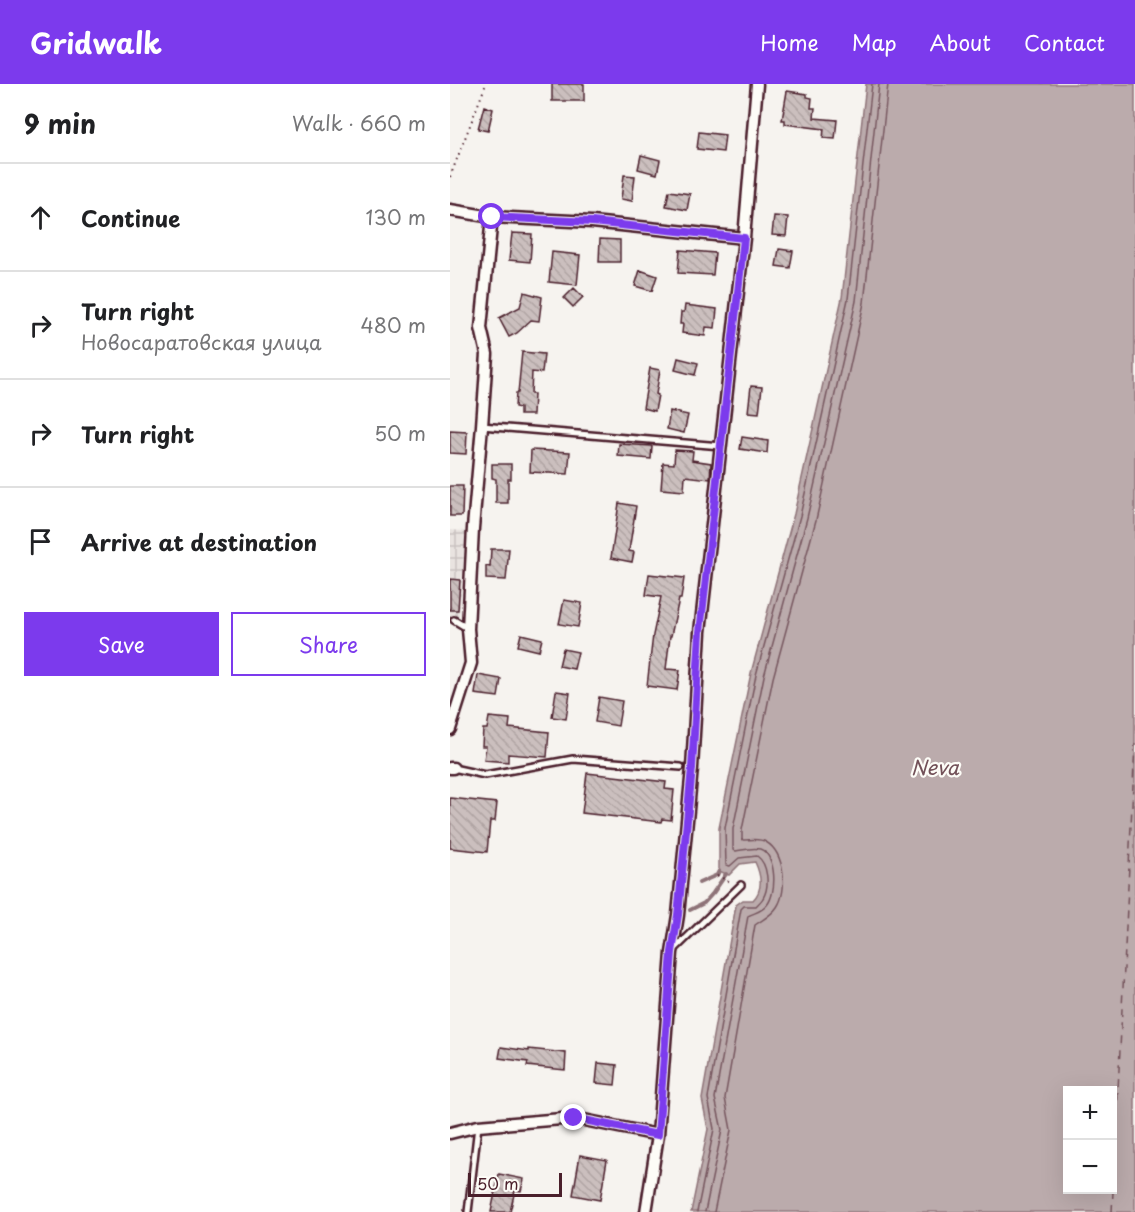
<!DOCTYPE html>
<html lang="en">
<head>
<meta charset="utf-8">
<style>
  :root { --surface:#fff; --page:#f2f2f2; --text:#202124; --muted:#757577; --line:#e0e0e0; --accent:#7c3aed }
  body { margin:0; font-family:"Playpen Sans",sans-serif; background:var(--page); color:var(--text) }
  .controls { position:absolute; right:18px; bottom:18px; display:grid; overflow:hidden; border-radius:0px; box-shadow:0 6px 24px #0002 }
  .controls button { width:54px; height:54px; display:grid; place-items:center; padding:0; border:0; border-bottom:2px solid var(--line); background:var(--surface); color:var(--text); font:30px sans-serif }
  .scale { position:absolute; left:18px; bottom:15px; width:94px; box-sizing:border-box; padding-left:6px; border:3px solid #4a1f2b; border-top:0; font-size:16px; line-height:21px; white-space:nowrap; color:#4a1f2b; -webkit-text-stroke:4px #fdfcf7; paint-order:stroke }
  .stop { position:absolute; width:18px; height:18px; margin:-14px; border:4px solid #7c3aed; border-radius:50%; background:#fff }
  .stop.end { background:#7c3aed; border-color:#fff; box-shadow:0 2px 6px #0008 }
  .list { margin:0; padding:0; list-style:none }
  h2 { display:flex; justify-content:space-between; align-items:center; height:78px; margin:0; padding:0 24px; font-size:26px }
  h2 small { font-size:20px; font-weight:400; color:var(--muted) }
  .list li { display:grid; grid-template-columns:39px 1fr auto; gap:18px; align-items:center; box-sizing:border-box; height:108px; padding:0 24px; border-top:2px solid var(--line) }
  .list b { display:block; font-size:22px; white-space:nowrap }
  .list p { margin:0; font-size:20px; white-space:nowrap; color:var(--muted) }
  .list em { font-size:20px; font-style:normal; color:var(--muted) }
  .actions { display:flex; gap:12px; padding:18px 24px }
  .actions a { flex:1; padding:14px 0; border:2px solid var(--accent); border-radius:0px; text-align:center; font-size:21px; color:var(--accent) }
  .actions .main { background:var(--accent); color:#fff }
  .icon { flex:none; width:33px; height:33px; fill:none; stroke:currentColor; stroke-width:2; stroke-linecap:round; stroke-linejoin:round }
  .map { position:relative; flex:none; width:685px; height:1128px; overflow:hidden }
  header { display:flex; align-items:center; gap:36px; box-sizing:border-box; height:84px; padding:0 30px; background:var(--accent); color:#fff }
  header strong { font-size:28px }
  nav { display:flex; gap:33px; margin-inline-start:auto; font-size:21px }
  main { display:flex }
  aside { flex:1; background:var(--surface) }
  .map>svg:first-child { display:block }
  .industrial { fill:url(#industrial-grid) }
  .water { fill:#bbabac; stroke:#8e7378; stroke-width:1.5; fill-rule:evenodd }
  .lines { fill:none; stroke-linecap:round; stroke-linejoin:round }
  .shore { stroke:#77575f; stroke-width:1.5 }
  .stream { stroke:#8e7378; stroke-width:4 }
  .ferry { stroke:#725058; stroke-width:1.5; stroke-dasharray:8 6; stroke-linecap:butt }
  .building { fill:url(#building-back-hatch); stroke:#4a1f2b; stroke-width:1.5 }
  .lane-casing { stroke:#4a1f2b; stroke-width:10 }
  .street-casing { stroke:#4a1f2b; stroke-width:15 }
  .path { stroke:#4a1f2b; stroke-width:2; stroke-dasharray:1.5 4.5; stroke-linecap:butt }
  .lane { stroke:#fdfcf7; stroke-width:5 }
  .street { stroke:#fdfcf7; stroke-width:10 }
  .route { stroke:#7c3aed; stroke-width:8 }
  .labels { text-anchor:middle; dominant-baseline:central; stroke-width:4.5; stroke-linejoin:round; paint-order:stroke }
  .water-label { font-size:20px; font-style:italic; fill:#725058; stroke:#fdfcf7 }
</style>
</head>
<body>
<header>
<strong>Gridwalk</strong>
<nav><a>Home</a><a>Map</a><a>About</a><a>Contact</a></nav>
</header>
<main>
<aside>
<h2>9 min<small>Walk · 660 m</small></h2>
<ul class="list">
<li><svg class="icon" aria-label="ahead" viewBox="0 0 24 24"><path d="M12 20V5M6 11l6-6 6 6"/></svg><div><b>Continue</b></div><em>130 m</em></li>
<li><svg class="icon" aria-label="right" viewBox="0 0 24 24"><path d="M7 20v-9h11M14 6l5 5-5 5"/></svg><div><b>Turn right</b><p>Новосаратовская улица</p></div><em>480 m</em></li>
<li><svg class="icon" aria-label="right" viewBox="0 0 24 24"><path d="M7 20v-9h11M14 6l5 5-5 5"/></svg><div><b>Turn right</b></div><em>50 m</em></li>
<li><svg class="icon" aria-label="arrive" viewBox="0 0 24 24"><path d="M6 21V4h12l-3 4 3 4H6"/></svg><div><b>Arrive at destination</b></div></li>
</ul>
<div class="actions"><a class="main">Save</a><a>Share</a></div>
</aside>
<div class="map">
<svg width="685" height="1128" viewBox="0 0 685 1128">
  <defs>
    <pattern id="industrial-grid" width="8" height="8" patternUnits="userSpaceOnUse" patternTransform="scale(1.5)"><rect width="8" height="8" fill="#e9e3e0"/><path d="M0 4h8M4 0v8" fill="none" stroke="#c9c2c0"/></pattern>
    <pattern id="building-back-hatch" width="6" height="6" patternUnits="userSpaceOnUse" patternTransform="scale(1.5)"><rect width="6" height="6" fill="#cbbfbe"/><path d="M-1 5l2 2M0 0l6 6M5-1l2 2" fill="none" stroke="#b0a4a3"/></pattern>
  </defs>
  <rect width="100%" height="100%" fill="#f6f3ef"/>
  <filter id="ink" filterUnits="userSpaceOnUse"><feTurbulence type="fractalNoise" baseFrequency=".0167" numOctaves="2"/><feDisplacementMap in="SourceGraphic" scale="12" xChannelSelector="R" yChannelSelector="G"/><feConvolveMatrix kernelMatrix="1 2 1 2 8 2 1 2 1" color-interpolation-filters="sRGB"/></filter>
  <g filter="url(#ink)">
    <path class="industrial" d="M 0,446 L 16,447 L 9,531 L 0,540 Z"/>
    <path class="water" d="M 416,0 L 685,0 L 685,1128 L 241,1128 L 258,1045 L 252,1015 L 286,821 L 293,816 L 303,816 C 314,805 311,791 305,778 L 290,780 L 279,791 L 269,787 L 269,744 L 301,589 L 344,430 L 392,214 ZM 618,1006 L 662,1006 L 662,1106 L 618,1106 Z"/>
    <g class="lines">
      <path class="shore" d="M 247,1128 L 264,1045 L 258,1014 L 291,825 L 294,822 L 306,822 C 308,820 312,816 313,814 C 320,802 318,780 307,772 L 289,774 L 280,782 L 276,781 L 275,744 L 306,591 L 350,432 L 398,215 L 422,0
        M 255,1128 L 272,1046 L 265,1014 L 298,832 C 305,828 310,829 317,821 C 327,809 327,771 310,765 C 303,763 293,766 286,767 L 283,766 L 283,745 L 314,592 L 357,434 L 406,217 L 429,0
        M 264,1128 L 281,1046 L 275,1014 L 305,841 C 313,835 321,832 327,823 C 338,807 335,769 316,758 C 309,754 301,756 293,756 L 292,754 L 292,746 L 323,594 L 366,436 L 414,219 L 438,0"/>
      <path class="stream" d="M 249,799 L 267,791 L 269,787
        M 240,826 L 254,819 L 263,809 L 276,790"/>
      <path class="ferry" d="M 662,1128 L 685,660"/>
    </g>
    <path class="building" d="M 102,0 L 134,0 L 134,17 L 102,17 Z
      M 337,7 L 357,10 L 357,13 L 362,14 L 361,24 L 365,24 L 364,34 L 387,36 L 385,55 L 373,54 L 374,45 L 335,40 L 335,36 L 332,36 Z
      M 34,22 L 43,25 L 38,47 L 28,45 Z
      M 249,48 L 275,51 L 273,68 L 247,65 Z
      M 191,71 L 210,76 L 207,90 L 188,85 Z
      M 174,91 L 185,92 L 182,117 L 171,115 Z
      M 219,107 L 240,110 L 237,126 L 216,122 Z
      M 324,132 L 338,133 L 336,152 L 322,151 Z
      M 62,149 L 82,150 L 80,178 L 59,176 Z
      M 150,155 L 170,156 L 170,178 L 149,178 Z
      M 329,165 L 343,167 L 340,184 L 326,182 Z
      M 230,166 L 265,169 L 263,191 L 228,189 Z
      M 102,168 L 130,171 L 127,201 L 99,198 Z
      M 190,186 L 207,192 L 202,207 L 185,202 Z
      M 124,204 L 133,213 L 123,223 L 114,214 Z
      M 74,208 L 92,213 L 89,237 L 81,236 L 67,249 L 59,253 L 49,234 L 70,223 Z
      M 235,221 L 267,225 L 265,244 L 256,243 L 255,252 L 232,249 L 233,240 L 230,240 L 231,228 L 234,228 Z
      M 72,268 L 94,270 L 92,289 L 82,288 L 81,310 L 84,310 L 83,331 L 70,331 L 70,324 L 65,323 L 66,309 L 68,309 Z
      M 228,274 L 248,279 L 245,291 L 225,286 Z
      M 200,284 L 210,286 L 206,310 L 208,311 L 205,327 L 193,324 Z
      M 301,302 L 312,303 L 309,329 L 298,328 Z
      M 220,327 L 238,331 L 234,349 L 217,345 Z
      M 0,347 L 17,348 L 16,370 L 0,369 Z
      M 292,353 L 318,357 L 317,369 L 290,365 Z
      M 169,360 L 202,362 L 201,375 L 168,372 Z
      M 81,366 L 120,368 L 118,390 L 80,388 Z
      M 225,366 L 243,367 L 242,376 L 261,379 L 260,395 L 235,392 L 234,407 L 211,405 L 213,379 L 224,380 Z
      M 42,380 L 61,380 L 61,395 L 58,395 L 58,419 L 46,419 L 46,395 L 42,394 Z
      M 0,402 L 13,402 L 12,432 L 0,432 Z
      M 169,419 L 186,422 L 179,467 L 184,468 L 182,478 L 161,474 Z
      M 41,465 L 59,465 L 56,496 L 36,495 L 36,482 L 40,483 Z
      M 199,490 L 234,494 L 231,515 L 229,515 L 221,552 L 220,552 L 216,585 L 230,586 L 227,606 L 197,602 L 203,551 L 211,513 L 196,511 Z
      M 0,495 L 10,496 L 8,526 L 0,526 Z
      M 114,516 L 132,519 L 128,543 L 109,540 Z
      M 71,550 L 92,555 L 89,567 L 68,562 Z
      M 113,565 L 128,568 L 124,585 L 109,582 Z
      M 28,591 L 51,595 L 48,613 L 25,610 Z
      M 106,607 L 120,609 L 116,635 L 102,633 Z
      M 149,613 L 172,617 L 168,642 L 145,638 Z
      M 39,633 L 60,635 L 59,644 L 99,648 L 97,673 L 58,670 L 58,678 L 34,676 L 36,662 L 32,662 L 33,645 L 37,645 Z
      M 137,689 L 216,698 L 215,705 L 224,706 L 221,736 L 212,735 L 211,738 L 132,729 Z
      M 0,714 L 47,719 L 45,737 L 40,737 L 37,768 L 0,764 Z
      M 51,963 L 79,967 L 79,965 L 116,969 L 115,986 L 77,982 L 78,978 L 49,974 Z
      M 148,979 L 167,981 L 165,1001 L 146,999 Z
      M 130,1071 L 157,1076 L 150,1116 L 123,1111 Z
      M 49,1090 L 74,1095 L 71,1107 L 65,1106 L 60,1128 L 41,1128 Z"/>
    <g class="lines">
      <g class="lane-casing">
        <path id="lane" d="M 32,342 L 271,362
          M 4,536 L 17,544
          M 3,684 L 35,691 L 123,675 L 231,683
          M 223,867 L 291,801
          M 18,1128 L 28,1042"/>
      </g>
      <g class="street-casing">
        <path id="street" d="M 0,126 L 42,133 L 142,138 L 294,154
          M 0,645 L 21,579 L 18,545 L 23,444 L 32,342 L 37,270 L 31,244 L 42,133
          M 0,684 L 3,684
          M 0,1049 L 28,1042 L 124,1034 L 208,1051
          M 196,1128 L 208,1051 L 222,869 L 228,831 L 242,684 L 250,548 L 294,154 L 307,0"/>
      </g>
      <path class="path" d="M 0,93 L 36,0
        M 267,791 L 280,798"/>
      <use href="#lane" class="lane"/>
      <use href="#street" class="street"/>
    </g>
  </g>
  <g class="lines" filter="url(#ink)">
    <path class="route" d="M 42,133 L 142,138 L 294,154 L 250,548 L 242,684 L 228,831 L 222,868 L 208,1051 L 124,1034"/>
  </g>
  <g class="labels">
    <g class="water-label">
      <text x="485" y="683">Neva</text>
    </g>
  </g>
</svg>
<div class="controls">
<button>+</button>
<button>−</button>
</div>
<div class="scale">50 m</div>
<div class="stop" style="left:42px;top:133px"></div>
<div class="stop end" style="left:124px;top:1034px"></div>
</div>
</main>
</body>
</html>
